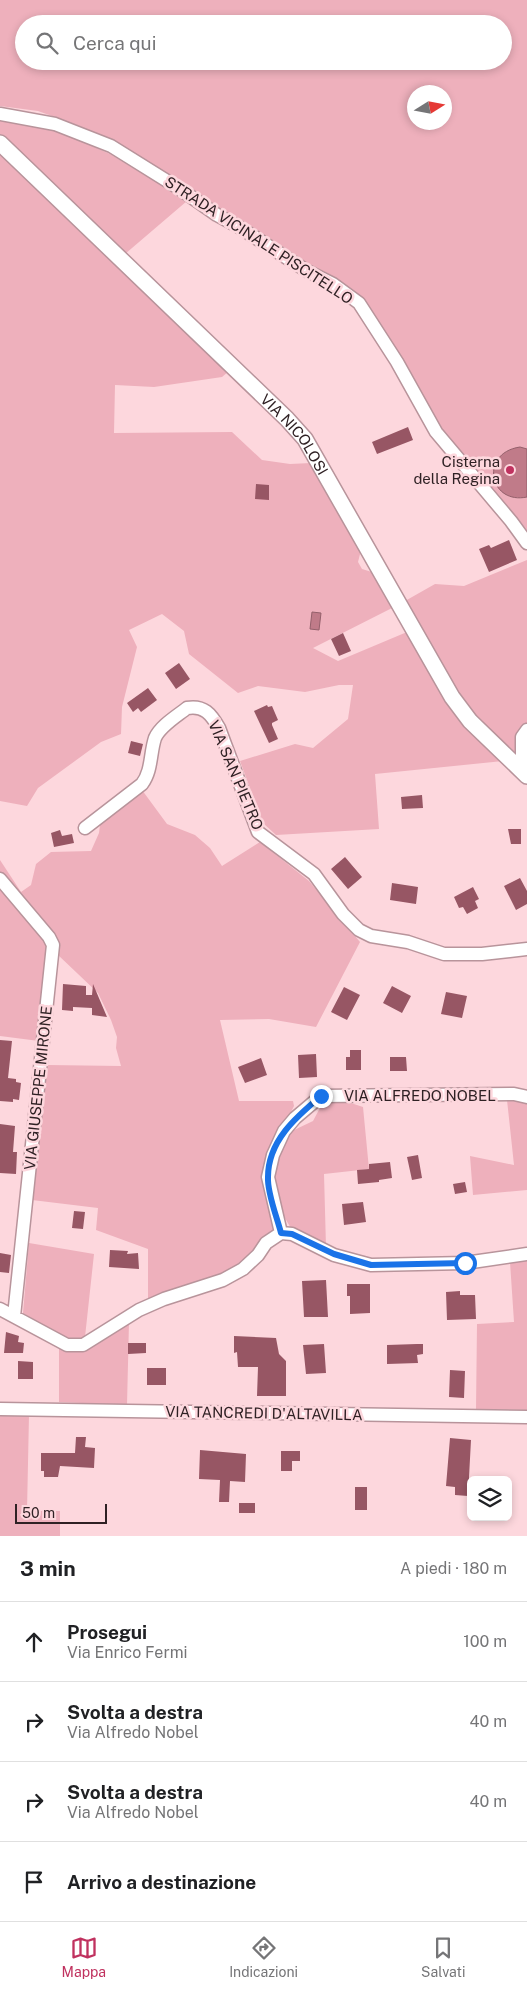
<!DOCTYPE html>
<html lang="it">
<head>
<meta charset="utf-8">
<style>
  :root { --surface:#fff; --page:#f2f2f2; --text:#202124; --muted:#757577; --line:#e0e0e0; --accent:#c0325f }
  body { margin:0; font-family:"Public Sans",sans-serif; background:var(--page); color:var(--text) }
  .controls { position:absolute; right:15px; bottom:15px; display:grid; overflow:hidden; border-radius:8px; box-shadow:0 2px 8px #0003 }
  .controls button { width:45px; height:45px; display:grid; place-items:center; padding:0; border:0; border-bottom:1px solid var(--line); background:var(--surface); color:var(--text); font:25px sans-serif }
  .compass { position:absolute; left:407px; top:85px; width:45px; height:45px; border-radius:50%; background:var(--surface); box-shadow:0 2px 8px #0003; rotate:79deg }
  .scale { position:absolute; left:15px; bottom:12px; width:92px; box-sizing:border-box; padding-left:5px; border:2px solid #2f2124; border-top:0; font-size:14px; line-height:18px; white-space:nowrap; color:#2f2124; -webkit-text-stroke:4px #fdd7dd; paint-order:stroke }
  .stop { position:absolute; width:15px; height:15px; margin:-11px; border:4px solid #1a73e8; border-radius:50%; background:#fff }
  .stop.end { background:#1a73e8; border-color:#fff; box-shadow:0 1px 5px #0008 }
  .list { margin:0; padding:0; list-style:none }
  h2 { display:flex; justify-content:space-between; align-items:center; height:65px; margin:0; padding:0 20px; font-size:21px }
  h2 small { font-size:16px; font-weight:400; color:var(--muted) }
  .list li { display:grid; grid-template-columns:32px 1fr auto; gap:15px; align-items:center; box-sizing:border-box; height:80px; padding:0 20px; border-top:1px solid var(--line) }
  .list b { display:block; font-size:19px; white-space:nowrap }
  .list p { margin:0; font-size:16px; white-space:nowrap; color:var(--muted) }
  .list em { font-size:16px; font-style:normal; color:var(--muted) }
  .icon { flex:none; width:28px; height:28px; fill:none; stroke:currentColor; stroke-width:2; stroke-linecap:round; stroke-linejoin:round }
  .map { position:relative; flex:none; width:527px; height:1536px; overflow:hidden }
  .search { position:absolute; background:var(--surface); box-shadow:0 2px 8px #0003; left:15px; right:15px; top:15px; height:55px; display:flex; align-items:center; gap:12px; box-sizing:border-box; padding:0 18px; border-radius:28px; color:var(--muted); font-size:19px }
  .sheet { height:385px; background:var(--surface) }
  nav { display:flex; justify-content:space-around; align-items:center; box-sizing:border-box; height:70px; border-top:1px solid var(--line); background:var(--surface); font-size:14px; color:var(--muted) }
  nav a { display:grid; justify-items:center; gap:2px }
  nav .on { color:var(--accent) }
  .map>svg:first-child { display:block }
  .green { fill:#eeb0bc; fill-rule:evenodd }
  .water { fill:#c07b89; stroke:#94606b }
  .building { fill:#975664 }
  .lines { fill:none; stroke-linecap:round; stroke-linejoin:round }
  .minor-casing { stroke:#b8949b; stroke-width:15 }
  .major-casing { stroke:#b8949b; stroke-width:18 }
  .minor { stroke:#fff; stroke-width:12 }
  .major { stroke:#fff; stroke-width:15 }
  .route { stroke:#1a73e8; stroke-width:6 }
  .poi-dot { fill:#c0325f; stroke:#fdd7dd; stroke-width:2 }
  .labels { text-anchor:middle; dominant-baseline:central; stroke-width:5; stroke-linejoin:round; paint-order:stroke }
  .street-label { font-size:15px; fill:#2f2124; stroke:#fdd7dd }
  .poi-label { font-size:15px; fill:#2f2124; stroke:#fdd7dd; text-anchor:end }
</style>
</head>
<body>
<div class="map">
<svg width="527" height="1536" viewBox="0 0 527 1536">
  <rect width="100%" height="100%" fill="#fdd7dd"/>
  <path class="green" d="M 0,0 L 527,0 L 527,534 L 449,438 L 338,283 L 235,220 L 108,138 L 77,125 L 38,111 L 0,106 ZM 24,24 L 503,24 L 503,61 L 24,61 ZM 414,92 L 444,92 L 444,122 L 414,122 Z
    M 0,120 L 54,129 L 110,154 L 187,201 L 125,254 L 0,134 Z
    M 0,153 L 229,371 L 222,377 L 154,387 L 115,385 L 114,433 L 232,432 L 262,460 L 290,464 L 311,463 L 361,550 L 358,562 L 362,569 L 375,573 L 394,607 L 313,648 L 338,661 L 407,632 C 423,661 438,692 458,718 C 471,735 488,747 503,761 L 375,774 L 379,829 L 276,835 L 263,823 L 240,761 L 295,744 L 313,748 L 348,719 L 353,685 L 339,685 L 305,692 L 258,686 L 238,693 L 189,654 L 184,631 L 162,614 L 129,630 L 137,647 L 122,707 L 121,734 L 101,742 L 38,788 L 27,806 L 0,801 Z
    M 527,560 L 527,726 L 518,760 L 474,715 L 461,698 L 405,601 L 435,584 L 464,586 Z
    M 142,790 L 167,824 L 195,835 L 210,848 L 222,866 L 260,842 L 309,881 L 360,942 L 316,1027 L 269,1019 L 220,1020 L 239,1101 L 293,1101 L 294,1106 L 288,1118 L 267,1201 L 273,1230 L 235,1270 L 165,1292 L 148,1300 L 148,1249 L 96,1230 L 98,1208 L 32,1200 L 47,1065 L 121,1066 L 116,1048 L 117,1037 L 111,1020 L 98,993 L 57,954 L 0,875 L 0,860 L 21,892 L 31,885 L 36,864 L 51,852 L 91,851 L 99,833 L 100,825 Z
    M 0,884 L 48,942 L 39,1041 L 0,1036 Z
    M 507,1100 L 527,1100 L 527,1190 L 473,1195 L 470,1156 L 514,1165 Z
    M 327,1101 L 348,1102 L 363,1107 L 369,1169 L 324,1174 L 326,1247 L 292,1230 L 282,1213 L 273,1181 L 275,1163 L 290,1132 L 313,1121 L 321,1106 Z
    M 29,1243 L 94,1254 L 85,1337 C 64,1345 41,1324 23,1313 Z
    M 527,1259 L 527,1410 L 476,1409 L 477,1324 L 514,1322 L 510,1262 Z
    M 129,1322 L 127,1405 L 59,1402 L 59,1348 L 69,1352 L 84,1350 Z
    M 0,1414 L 29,1415 L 27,1511 L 60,1511 L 60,1536 L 0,1536 Z"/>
  <path class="water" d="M 520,447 L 527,449 L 527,497 C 489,505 479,453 520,447 Z
    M 312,612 L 321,613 L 319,630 L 310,629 Z"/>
  <path class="building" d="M 408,427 L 413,440 L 377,454 L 372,442 Z
    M 256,484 L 269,485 L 269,500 L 255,499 Z
    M 509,540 L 517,560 L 489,572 L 479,549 L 489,545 L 491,548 Z
    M 343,633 L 351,651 L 339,656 L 331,639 Z
    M 179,663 L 190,679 L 176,689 L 165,673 Z
    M 148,688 L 157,700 L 141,712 L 138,708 L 133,712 L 127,703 Z
    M 267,705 L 268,707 L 272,706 L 278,720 L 272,723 L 272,725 L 278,739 L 269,743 L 254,711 Z
    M 131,741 L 143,744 L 140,756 L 128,753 Z
    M 422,795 L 423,808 L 402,809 L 401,797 Z
    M 508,829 L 521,829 L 521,844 L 511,844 Z
    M 60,830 L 62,836 L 72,834 L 74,843 L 54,847 L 51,833 Z
    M 345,857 L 362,877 L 348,889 L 331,869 Z
    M 520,878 L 527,891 L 527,904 L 516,910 L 504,886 Z
    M 392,883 L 418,887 L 416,904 L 390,900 Z
    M 473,887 L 479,899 L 475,901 L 478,908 L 467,914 L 463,907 L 459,908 L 454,897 Z
    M 63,984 L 86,986 L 86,995 L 92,995 L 93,984 L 107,1017 L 92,1015 L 92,1008 L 73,1007 L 73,1011 L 62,1010 Z
    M 392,986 L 411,996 L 402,1013 L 383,1003 Z
    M 344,987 L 360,995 L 347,1020 L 331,1012 Z
    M 446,992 L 467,996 L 462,1018 L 441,1014 Z
    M 0,1040 L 12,1041 L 8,1078 L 16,1079 L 16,1082 L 21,1083 L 19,1100 L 13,1099 L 13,1102 L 0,1101 Z
    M 350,1050 L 361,1050 L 361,1070 L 346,1070 L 346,1057 L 350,1057 Z
    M 316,1054 L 317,1077 L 299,1078 L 298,1055 Z
    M 390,1057 L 406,1057 L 407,1071 L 390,1071 Z
    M 261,1058 L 267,1075 L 245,1083 L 238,1067 Z
    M 0,1124 L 15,1126 L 13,1152 L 17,1152 L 16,1174 L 0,1173 Z
    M 418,1155 L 422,1178 L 412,1180 L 407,1157 Z
    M 390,1162 L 392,1178 L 379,1180 L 379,1182 L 358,1184 L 357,1170 L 369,1169 L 369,1164 Z
    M 465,1182 L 467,1192 L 455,1194 L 453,1184 Z
    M 363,1202 L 366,1222 L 344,1225 L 342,1204 Z
    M 74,1211 L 85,1212 L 83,1229 L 72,1228 Z
    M 110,1250 L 128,1251 L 127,1254 L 138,1253 L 139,1269 L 109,1267 Z
    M 0,1253 L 11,1255 L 9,1273 L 0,1272 Z
    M 326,1280 L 328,1317 L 304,1317 L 302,1281 Z
    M 347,1284 L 370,1284 L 370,1313 L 350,1314 L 350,1296 L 347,1296 Z
    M 460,1291 L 460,1295 L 475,1295 L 476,1319 L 447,1320 L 446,1292 Z
    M 6,1332 L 19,1336 L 18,1342 L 24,1343 L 23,1353 L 4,1353 Z
    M 234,1336 L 276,1338 L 279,1354 L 286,1361 L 286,1396 L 257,1396 L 258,1367 L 238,1367 L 237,1352 L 234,1353 Z
    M 128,1343 L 146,1343 L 146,1353 L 128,1354 Z
    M 324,1344 L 326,1373 L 306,1374 L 303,1345 Z
    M 417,1344 L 423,1344 L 423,1354 L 417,1355 L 418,1363 L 387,1364 L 387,1345 Z
    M 18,1361 L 33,1362 L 33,1379 L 18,1379 Z
    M 147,1368 L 166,1368 L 166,1385 L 147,1385 Z
    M 450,1370 L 465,1371 L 464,1398 L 449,1397 Z
    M 76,1437 L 86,1437 L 85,1447 L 95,1448 L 94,1468 L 60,1466 L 58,1477 L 44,1477 L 44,1471 L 41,1471 L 41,1453 L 75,1453 Z
    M 450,1438 L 471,1440 L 468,1496 L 455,1495 L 455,1487 L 446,1486 Z
    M 200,1450 L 246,1454 L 245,1482 L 230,1481 L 229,1502 L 219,1502 L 220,1480 L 199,1479 Z
    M 281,1451 L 300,1451 L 300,1461 L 292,1461 L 292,1471 L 281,1471 Z
    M 355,1487 L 367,1487 L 367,1510 L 355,1510 Z
    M 239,1503 L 255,1503 L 255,1513 L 239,1513 Z"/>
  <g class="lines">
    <g class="minor-casing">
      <path id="minor" d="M 0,114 L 55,124 L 111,146 L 180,189 L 217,215 L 239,227 L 307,271 L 333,284 L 359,303 L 397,362 L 436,432 L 511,521 L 527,543
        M 522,771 L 522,737 L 527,730
        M 85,828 L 142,784 C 152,771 150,753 155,738 C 160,726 177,716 187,708 C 204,705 211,714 219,728 L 258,832 L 314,874 L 343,914 L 359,930 L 371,936 L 408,942 L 444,954 L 482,954 L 527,949
        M 0,879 L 49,937 L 53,945 L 14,1316
        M 281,1233 L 268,1177 L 273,1155 L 284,1131 L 295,1118 L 321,1096 L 514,1094 L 527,1097
        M 0,1309 L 67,1345 L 83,1345 L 139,1310 L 164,1299 L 223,1280 L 243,1269 L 258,1255 L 266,1243 L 281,1233 L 292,1234 L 334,1255 L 371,1265 L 465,1263 L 527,1254
        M 0,1409 L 527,1417"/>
    </g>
    <g class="major-casing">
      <g id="major">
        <path id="s1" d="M 0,143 L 287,419 L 305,439 L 452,697 L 470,721 L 527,776"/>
      </g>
    </g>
    <use href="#minor" class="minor"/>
    <use href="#major" class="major"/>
  </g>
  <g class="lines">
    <path class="route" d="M 321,1096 C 296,1117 268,1141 268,1177 C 267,1193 277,1217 281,1233 L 292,1234 L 334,1254 L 371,1265 L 465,1263"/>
  </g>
  <circle class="poi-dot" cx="510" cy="470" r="5"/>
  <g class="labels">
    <g class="street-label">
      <text transform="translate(259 240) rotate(33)">STRADA VICINALE PISCITELLO</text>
      <text stroke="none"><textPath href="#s1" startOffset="415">VIA NICOLOSI</textPath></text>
      <text transform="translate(236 775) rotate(67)">VIA SAN PIETRO</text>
      <text transform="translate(38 1088) rotate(-84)">VIA GIUSEPPE MIRONE</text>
      <text x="420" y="1095">VIA ALFREDO NOBEL</text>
      <text transform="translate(264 1413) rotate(1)">VIA TANCREDI D'ALTAVILLA</text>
    </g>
    <g class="poi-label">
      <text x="500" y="461">Cisterna<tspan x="500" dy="17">della Regina</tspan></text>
    </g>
  </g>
</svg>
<div class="controls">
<button><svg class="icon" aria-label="layers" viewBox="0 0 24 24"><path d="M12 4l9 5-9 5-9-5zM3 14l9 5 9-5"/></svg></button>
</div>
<svg class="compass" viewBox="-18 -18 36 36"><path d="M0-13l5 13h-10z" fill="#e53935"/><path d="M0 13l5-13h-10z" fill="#757577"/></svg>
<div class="scale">50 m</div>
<div class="stop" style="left:465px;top:1263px"></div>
<div class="stop end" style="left:321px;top:1096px"></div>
<div class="search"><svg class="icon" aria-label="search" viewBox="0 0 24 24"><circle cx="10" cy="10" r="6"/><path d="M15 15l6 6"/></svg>Cerca qui</div>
</div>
<section class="sheet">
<h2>3 min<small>A piedi · 180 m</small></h2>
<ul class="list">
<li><svg class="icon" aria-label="ahead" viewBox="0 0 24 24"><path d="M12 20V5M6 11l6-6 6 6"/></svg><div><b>Prosegui</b><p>Via Enrico Fermi</p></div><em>100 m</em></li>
<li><svg class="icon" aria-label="right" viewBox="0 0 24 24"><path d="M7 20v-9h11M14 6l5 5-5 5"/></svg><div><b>Svolta a destra</b><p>Via Alfredo Nobel</p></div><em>40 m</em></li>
<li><svg class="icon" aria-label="right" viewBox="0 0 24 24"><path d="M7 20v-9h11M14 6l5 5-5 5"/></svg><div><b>Svolta a destra</b><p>Via Alfredo Nobel</p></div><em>40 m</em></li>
<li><svg class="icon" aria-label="arrive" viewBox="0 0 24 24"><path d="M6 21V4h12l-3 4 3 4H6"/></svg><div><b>Arrivo a destinazione</b></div></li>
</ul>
</section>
<nav>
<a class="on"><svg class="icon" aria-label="map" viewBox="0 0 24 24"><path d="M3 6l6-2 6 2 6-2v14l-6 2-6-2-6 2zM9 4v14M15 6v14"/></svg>Mappa</a>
<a><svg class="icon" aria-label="directions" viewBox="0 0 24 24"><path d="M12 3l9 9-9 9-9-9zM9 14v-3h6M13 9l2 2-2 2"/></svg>Indicazioni</a>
<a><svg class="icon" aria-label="saved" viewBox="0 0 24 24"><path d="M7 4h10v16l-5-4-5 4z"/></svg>Salvati</a>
</nav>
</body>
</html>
